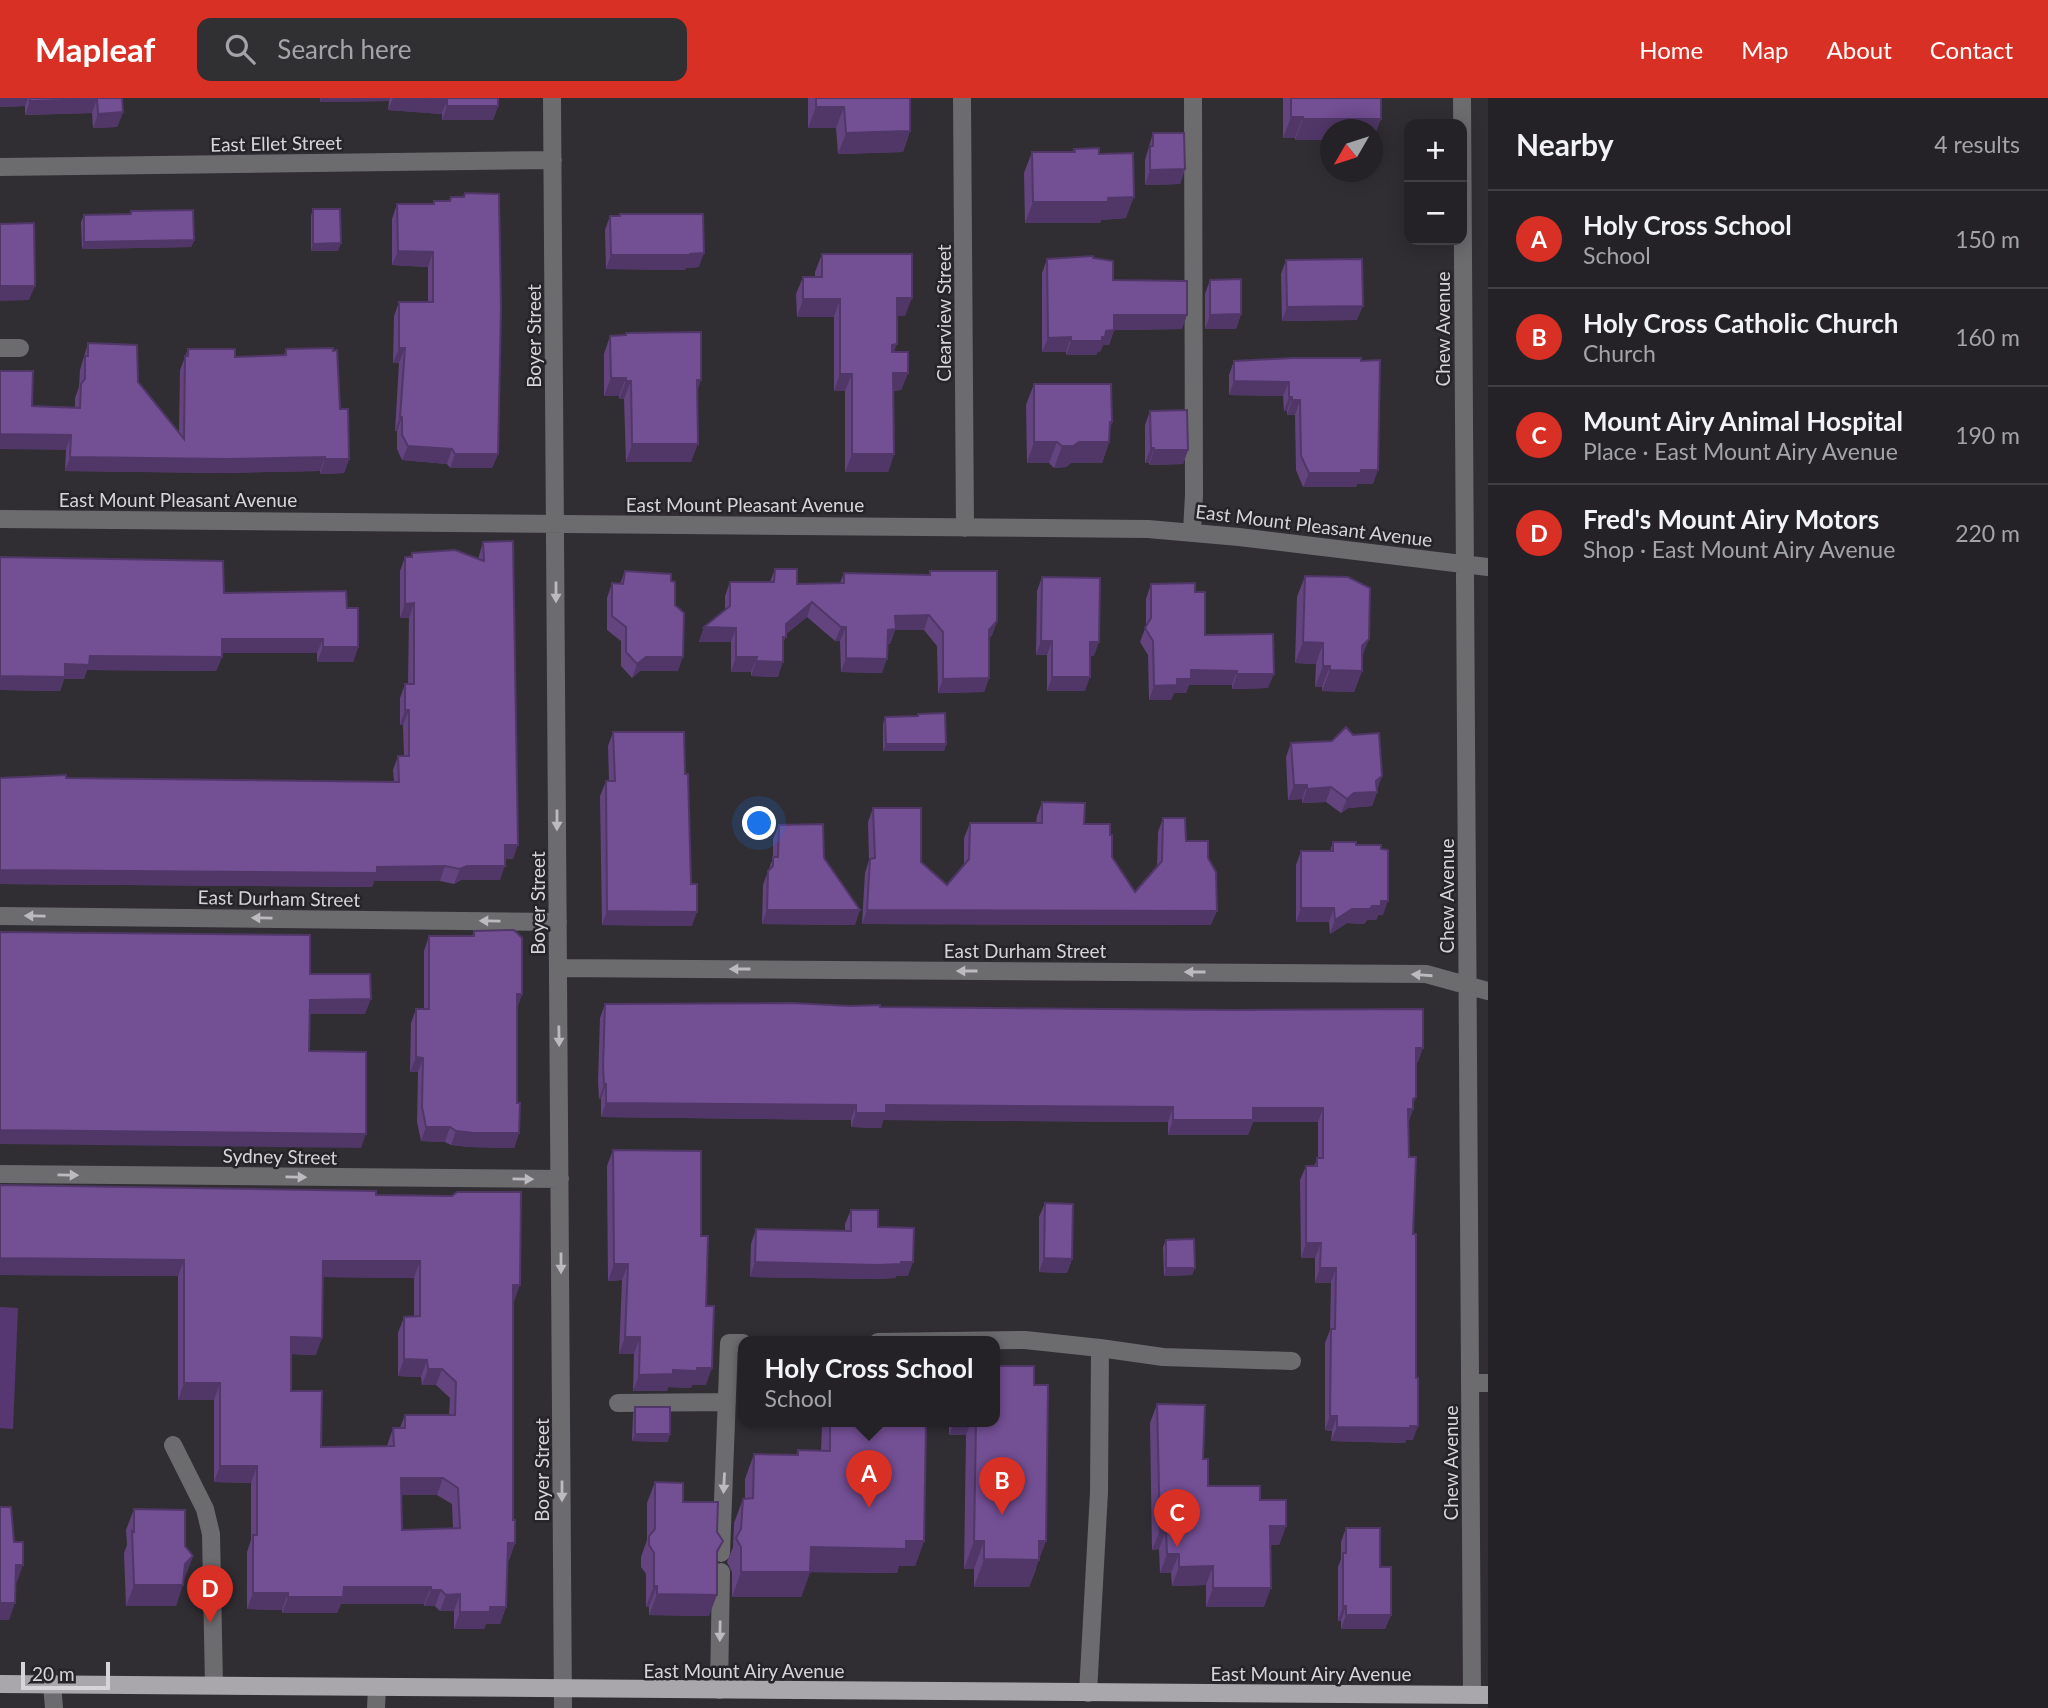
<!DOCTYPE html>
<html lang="en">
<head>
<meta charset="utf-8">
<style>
  :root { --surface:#242226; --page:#302f32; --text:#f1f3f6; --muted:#a3a4a7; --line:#413f43; --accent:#d93025 }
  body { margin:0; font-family:Lato,sans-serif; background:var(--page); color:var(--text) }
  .controls { position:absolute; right:21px; top:21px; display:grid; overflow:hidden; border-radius:14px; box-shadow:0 4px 18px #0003 }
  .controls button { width:63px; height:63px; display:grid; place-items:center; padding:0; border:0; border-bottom:2px solid var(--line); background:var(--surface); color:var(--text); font:35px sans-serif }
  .compass { position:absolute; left:1320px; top:21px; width:63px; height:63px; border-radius:50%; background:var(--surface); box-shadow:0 4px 18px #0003; rotate:231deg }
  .scale { position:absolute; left:21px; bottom:18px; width:89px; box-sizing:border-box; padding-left:7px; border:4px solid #d6d4d8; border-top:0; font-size:19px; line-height:24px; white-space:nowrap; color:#d6d4d8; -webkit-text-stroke:5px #262429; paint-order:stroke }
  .you { position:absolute; left:760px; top:726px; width:24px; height:24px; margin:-18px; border:5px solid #fff; border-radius:50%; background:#1a73e8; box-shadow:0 0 0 10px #1a73e833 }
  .badge { display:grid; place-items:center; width:46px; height:46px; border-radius:50%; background:var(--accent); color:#fff; font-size:23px; font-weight:700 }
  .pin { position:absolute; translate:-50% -58px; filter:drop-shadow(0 2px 4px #0008) }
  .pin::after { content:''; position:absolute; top:37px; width:24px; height:21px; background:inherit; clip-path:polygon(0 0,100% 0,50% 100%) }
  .popup { position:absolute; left:738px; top:1238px; width:262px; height:91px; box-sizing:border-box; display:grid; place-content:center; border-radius:14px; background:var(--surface); filter:drop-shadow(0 2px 5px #0005); font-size:23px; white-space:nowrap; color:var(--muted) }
  .popup b { font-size:26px; color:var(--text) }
  .popup::after { content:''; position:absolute; left:50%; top:100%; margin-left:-14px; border:14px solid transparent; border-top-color:var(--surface) }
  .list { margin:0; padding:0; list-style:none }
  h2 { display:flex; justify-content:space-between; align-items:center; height:91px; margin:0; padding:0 28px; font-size:30px }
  h2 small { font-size:23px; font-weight:400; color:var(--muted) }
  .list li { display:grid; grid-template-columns:46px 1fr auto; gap:21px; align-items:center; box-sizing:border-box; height:98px; padding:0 28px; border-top:2px solid var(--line) }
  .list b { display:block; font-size:26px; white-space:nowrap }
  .list p { margin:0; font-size:23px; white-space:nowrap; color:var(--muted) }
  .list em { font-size:23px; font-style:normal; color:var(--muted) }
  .icon { flex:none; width:38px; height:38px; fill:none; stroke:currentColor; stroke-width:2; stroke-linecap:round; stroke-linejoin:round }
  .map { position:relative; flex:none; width:1488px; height:1610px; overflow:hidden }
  header { display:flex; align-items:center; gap:42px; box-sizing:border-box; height:98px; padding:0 35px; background:var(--accent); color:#fff }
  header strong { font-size:33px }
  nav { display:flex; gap:38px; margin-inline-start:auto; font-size:24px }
  .search { width:490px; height:63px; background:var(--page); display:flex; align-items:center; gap:18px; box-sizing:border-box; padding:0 24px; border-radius:14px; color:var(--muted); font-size:26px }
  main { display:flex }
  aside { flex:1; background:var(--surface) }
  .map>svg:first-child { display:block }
  .green { fill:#563772 }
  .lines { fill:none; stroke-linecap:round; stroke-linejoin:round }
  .minor { stroke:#6c6b6e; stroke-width:18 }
  .major { stroke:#a9a7ac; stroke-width:18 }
  .wall { fill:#63447f; fill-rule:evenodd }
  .shaded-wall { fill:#503768 }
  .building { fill:#734f94; stroke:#503768; stroke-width:2; fill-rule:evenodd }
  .oneway { fill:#bcbabe }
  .labels { text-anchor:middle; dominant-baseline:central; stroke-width:5; stroke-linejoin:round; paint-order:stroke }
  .street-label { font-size:19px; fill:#d6d4d8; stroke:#262429 }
</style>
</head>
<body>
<header>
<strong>Mapleaf</strong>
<div class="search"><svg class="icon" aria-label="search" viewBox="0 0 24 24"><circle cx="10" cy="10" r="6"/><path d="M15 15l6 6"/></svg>Search here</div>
<nav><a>Home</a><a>Map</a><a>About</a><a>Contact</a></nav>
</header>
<main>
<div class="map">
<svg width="1488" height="1610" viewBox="0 0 1488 1610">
  <rect width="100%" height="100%" fill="#302e33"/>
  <path class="green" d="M 0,1209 L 18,1210 L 13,1331 L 0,1330 Z"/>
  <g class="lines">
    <path class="minor" d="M 552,0 L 563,1610
      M 962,0 L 965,430
      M 1462,0 L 1472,1597
      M 0,69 L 553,62
      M 0,250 L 20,250
      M 0,421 L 1148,431 L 1239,439 L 1488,469
      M 1192,433 L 1194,397 L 1193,0
      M 0,818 L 558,824
      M 558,870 L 1426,876 L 1488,893
      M 0,1076 L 560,1081
      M 878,1244 L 1025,1242 L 1100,1250 L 1099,1394 L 1088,1595
      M 1100,1250 L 1163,1259 L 1292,1263
      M 1470,1285 L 1488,1285
      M 618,1305 L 727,1304
      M 173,1347 L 205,1411 L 211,1436 L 214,1587
      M 721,1455 L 729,1245 L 743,1245
      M 52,1586 L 54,1610
      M 719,1592 L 721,1474
      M 376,1610 L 377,1589"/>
    <path class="major" d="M 0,1586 L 1488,1597"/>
  </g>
  <path class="wall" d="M 0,0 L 122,0 L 123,14 L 117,29 L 93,30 L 92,15 L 25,17 L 25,8 L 0,9 Z
    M 320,0 L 498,0 L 498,8 L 493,22 L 442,22 L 442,16 L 388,12 L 389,3 L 320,4 Z
    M 808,0 L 910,0 L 910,33 L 903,54 L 838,56 L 836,30 L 808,30 Z
    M 1283,0 L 1381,0 L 1373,42 L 1295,42 L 1295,40 L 1283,40 Z
    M 1153,35 L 1185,71 L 1180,86 L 1145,87 L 1145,62 Z
    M 1074,51 L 1099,56 L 1126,120 L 1101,122 L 1100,125 L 1025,125 L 1024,75 L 1032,54 L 1073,54 Z
    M 465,95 L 498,356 L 492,370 L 450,370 L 447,366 L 402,362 L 397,351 L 397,333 L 395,333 L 399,265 L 393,265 L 394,218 L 399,204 L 428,204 L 428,169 L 392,167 L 392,121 L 397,106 L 433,106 L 434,103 L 449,103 L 451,99 L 463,99 Z
    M 313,111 L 338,153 L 311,153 L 311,118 Z
    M 131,113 L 194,142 L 191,149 L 82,151 L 81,124 L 84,117 L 129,116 Z
    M 610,118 L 699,169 L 686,170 L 685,172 L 606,171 L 605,132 Z
    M 822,156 L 905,218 L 897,218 L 894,254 L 908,275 L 901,292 L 893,293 L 894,356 L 888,374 L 845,374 L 845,293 L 834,293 L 834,219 L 797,219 L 796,196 L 803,179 L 815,179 L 815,174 Z
    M 1093,160 L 1113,182 L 1182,231 L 1114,232 L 1109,247 L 1103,247 L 1100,254 L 1098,253 L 1096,257 L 1066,257 L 1066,254 L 1042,254 L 1042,175 L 1047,161 Z
    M 1286,162 L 1357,222 L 1282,223 L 1281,176 Z
    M 1210,182 L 1241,216 L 1236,231 L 1205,231 L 1205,196 Z
    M 626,235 L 697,294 L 691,364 L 626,364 L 624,301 L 619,301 L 619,298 L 604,298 L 604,256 L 610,238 L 625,237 Z
    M 88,245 L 138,284 L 179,335 L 180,272 L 188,251 L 235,259 L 284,257 L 286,251 L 340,311 L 349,361 L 344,375 L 320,376 L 320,373 L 223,375 L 65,373 L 66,352 L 32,308 L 75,309 L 75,300 L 79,289 L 80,272 Z
    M 1292,260 L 1373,386 L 1357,386 L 1356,389 L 1303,389 L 1296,372 L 1295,317 L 1287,317 L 1287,313 L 1284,313 L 1283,298 L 1229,297 L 1229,277 L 1234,263 Z
    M 1034,286 L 1112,324 L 1110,331 L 1109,344 L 1102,365 L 1071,365 L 1066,369 L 1054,370 L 1049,365 L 1027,365 L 1026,307 Z
    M 1150,313 L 1188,352 L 1183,366 L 1149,367 L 1149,365 L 1145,365 L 1145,327 Z
    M 483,444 L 513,761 L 505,761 L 500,782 L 461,782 L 454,786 L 440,783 L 374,783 L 372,789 L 0,786 L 0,680 L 394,684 L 393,672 L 398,658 L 404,658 L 403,627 L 400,627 L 400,600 L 405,586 L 408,586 L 409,520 L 400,520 L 400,473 L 405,459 L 410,459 L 412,455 L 478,461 Z
    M 775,471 L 797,486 L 840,485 L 844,475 L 929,477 L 930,473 L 997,523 L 992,537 L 989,541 L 989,580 L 984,594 L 938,595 L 937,548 L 924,532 L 895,532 L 890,546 L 887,546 L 882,575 L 841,574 L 840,543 L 835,543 L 807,519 L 786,536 L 783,547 L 778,579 L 751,578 L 751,574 L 731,574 L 731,544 L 699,544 L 704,529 L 725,512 L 725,498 L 730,484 L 770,484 Z
    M 625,473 L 671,483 L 675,507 L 678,573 L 640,573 L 632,580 L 621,568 L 621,543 L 607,532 L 607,500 L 612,485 L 620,486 Z
    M 1305,478 L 1362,561 L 1362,573 L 1354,594 L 1322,593 L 1322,589 L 1315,589 L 1316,566 L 1295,565 L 1297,499 Z
    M 1042,479 L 1094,558 L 1090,558 L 1085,593 L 1047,593 L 1047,557 L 1036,557 L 1037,493 Z
    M 1151,486 L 1195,494 L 1205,537 L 1268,590 L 1232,591 L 1232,587 L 1189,587 L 1186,595 L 1174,595 L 1171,602 L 1149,602 L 1148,557 L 1140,544 L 1146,528 L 1146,501 Z
    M 224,495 L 347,510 L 358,549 L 353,564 L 317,564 L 317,555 L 222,555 L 222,559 L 216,573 L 87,572 L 84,581 L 64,581 L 60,593 L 0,592 Z
    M 918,616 L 946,646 L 944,653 L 883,653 L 883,626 L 885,619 L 917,618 Z
    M 613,634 L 685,676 L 692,828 L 602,827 L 600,698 L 606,683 L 609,683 L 608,648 Z
    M 1291,645 L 1377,690 L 1377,694 L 1372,708 L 1348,710 L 1341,715 L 1326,704 L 1302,705 L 1302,701 L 1288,702 L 1286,659 Z
    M 1042,704 L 1110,737 L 1112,759 L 1135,794 L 1157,769 L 1158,734 L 1163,720 L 1186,743 L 1208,760 L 1211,827 L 862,826 L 865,775 L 869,762 L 868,724 L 873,710 L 921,764 L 947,787 L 964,767 L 964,740 L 970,725 L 1036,725 L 1037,718 Z
    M 779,727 L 824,760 L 855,827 L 762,826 L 763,787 L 773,760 L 773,741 Z
    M 1333,744 L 1356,747 L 1383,817 L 1378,817 L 1376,822 L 1367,822 L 1364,826 L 1347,825 L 1330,836 L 1329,824 L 1296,824 L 1296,767 L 1301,753 L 1330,753 Z
    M 474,833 L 522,896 L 517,909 L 517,1005 L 519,1035 L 514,1050 L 469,1049 L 451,1047 L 445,1044 L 421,1043 L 417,1024 L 418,974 L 410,974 L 411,925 L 416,911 L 424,911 L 424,853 L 429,838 L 472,838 Z
    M 605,906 L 880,909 L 1418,964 L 1416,964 L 1413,1011 L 1408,1025 L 1409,1059 L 1413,1136 L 1413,1342 L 1406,1342 L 1405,1345 L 1331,1343 L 1332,1333 L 1325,1332 L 1325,1245 L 1330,1232 L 1331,1185 L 1315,1185 L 1315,1160 L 1301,1160 L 1300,1082 L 1306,1068 L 1314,1068 L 1318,1060 L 1318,1024 L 1253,1024 L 1248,1037 L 1168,1037 L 1168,1024 L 883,1022 L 881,1030 L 851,1029 L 851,1022 L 601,1019 L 601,1001 L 599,1001 L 598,983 L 600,920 Z
    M 613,1052 L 701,1138 L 706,1208 L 706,1287 L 692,1287 L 691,1290 L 668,1289 L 667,1293 L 633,1293 L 634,1256 L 619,1256 L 622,1182 L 608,1183 L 607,1068 Z
    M 376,1097 L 514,1204 L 513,1422 L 515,1445 L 509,1462 L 508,1462 L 506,1509 L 500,1526 L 486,1526 L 484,1531 L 454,1531 L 454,1513 L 440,1513 L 435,1508 L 424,1508 L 424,1506 L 341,1506 L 337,1515 L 282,1515 L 282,1512 L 247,1511 L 247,1454 L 251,1442 L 251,1385 L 214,1384 L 214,1302 L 178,1302 L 178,1178 L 0,1177 ZM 322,1179 L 414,1180 L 414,1218 L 404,1219 L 398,1235 L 398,1278 L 421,1279 L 422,1287 L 436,1287 L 450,1300 L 449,1317 L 405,1317 L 400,1330 L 393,1330 L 387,1348 L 321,1349 L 291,1293 L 291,1256 L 316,1257 ZM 401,1397 L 437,1397 L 452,1406 L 453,1430 L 402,1432 Z
    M 1045,1105 L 1072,1161 L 1067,1175 L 1039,1174 L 1039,1119 Z
    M 851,1112 L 878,1129 L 908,1178 L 896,1178 L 896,1180 L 873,1181 L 750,1179 L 751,1146 L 756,1131 L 845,1133 L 845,1126 Z
    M 1166,1142 L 1192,1177 L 1164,1178 L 1163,1149 Z
    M 1157,1306 L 1203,1361 L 1208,1388 L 1260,1402 L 1286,1428 L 1279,1447 L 1271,1447 L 1264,1509 L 1206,1509 L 1206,1487 L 1172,1488 L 1171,1475 L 1160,1475 L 1159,1451 L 1152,1452 L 1150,1325 Z
    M 635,1309 L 668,1344 L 632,1343 L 633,1316 Z
    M 823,1324 L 830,1324 L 924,1443 L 915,1468 L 899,1468 L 897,1475 L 810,1474 L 801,1499 L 732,1499 L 732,1474 L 727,1464 L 733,1449 L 734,1425 L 743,1401 L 745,1400 L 745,1381 L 754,1356 L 796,1357 L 798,1352 L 821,1353 L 822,1328 Z
    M 949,1324 L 995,1324 L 1036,1471 L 1029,1489 L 974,1489 L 974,1471 L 964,1471 L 966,1337 L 949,1337 Z
    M 655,1384 L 683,1404 L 717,1434 L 723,1443 L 717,1458 L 709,1518 L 649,1517 L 649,1509 L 646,1509 L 646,1476 L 641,1469 L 641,1459 L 647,1442 L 647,1405 Z
    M 134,1411 L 185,1448 L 193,1458 L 184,1480 L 176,1508 L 126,1508 L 124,1455 L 127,1447 L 126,1432 Z
    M 1346,1430 L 1380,1469 L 1391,1517 L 1385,1531 L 1341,1531 L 1341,1523 L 1338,1523 L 1338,1469 L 1341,1461 L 1341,1444 Z"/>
  <path class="shaded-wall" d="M 0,0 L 28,0 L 25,8 L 0,9 Z
    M 321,0 L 390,0 L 389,3 L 320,4 Z
    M 393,0 L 419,0 L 447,2 L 442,16 L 388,12 Z
    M 97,1 L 92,15 L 25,17 L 30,3 Z
    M 447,8 L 498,8 L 493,22 L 442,22 Z
    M 816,9 L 844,9 L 836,30 L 808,30 Z
    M 123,14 L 117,29 L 93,30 L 98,16 Z
    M 1291,19 L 1303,19 L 1295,40 L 1283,40 Z
    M 1303,21 L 1381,21 L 1373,42 L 1373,32 L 1331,32 L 1331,42 L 1295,42 Z
    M 910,33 L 903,54 L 838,56 L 846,35 Z
    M 1185,71 L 1180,86 L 1145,87 L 1150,72 Z
    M 1134,99 L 1126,120 L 1101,122 L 1100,125 L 1025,125 L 1033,104 Z
    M 194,142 L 191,149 L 82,151 L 84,144 Z
    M 341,145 L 338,153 L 311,153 L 313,146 Z
    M 398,153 L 433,154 L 428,169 L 392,167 Z
    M 704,155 L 699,169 L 686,170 L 685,172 L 606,171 L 611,157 Z
    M 0,188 L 35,188 L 29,202 L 0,203 Z
    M 897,200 L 912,200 L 905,218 L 891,218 Z
    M 803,201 L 840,201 L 834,219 L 797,219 Z
    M 1363,208 L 1357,222 L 1282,223 L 1287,209 Z
    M 1241,216 L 1236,231 L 1205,231 L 1210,217 Z
    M 1114,217 L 1187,217 L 1182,231 L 1109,232 Z
    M 1114,232 L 1109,247 L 1103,247 L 1100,254 L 1098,253 L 1096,257 L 1066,257 L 1071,243 L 1106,233 Z
    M 1071,239 L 1066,254 L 1042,254 L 1048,240 Z
    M 897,246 L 890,264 L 892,247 Z
    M 399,250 L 405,250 L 399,265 L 393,265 Z
    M 893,275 L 908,275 L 901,292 L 886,293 Z
    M 840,276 L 852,276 L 845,293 L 834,293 Z
    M 611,280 L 626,280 L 619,298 L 604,298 Z
    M 697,282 L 701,282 L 695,301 Z
    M 626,283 L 631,283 L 624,301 L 619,301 Z
    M 1234,283 L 1289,284 L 1283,298 L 1229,297 Z
    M 1289,299 L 1292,299 L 1287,313 L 1284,313 Z
    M 1292,302 L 1300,302 L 1295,317 L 1287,317 Z
    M 400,319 L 402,319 L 397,333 L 395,333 Z
    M 1110,324 L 1112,324 L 1105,344 L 1109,344 L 1102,365 L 1071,365 L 1066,369 L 1054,370 L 1062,348 L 1079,344 Z
    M 0,336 L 71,337 L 66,352 L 0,351 Z
    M 1034,344 L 1057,344 L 1049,365 L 1027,365 Z
    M 632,346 L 698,346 L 691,364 L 626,364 Z
    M 408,348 L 452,351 L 447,366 L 402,362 Z
    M 1151,350 L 1154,350 L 1149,365 L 1145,365 Z
    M 1154,352 L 1188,352 L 1183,366 L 1149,367 Z
    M 455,356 L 498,356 L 492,370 L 450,370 Z
    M 852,356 L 894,356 L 888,374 L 845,374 Z
    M 70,359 L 325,359 L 320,373 L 223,375 L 65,373 Z
    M 325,361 L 349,361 L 344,375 L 320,376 Z
    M 1361,372 L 1378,372 L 1373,386 L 1357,386 L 1356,389 L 1303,389 L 1309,375 Z
    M 812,504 L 807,519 L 780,540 L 786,526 Z
    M 414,505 L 409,520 L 400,520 L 405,506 Z
    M 929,517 L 924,532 L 895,532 L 890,546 L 882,546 L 888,532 L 895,518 Z
    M 997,523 L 992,537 L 984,547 L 989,532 Z
    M 704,529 L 736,530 L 731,544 L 699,544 Z
    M 841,529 L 846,529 L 840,543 L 835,543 Z
    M 222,541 L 323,541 L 317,555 L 217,555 Z
    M 1369,541 L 1361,562 L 1362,548 Z
    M 1041,543 L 1052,543 L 1047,557 L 1036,557 Z
    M 1090,544 L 1099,544 L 1094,558 L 1085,558 Z
    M 1303,544 L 1323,545 L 1316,566 L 1295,565 Z
    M 323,549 L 358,549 L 353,564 L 317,564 Z
    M 90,558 L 222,559 L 216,573 L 87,572 L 84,581 L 64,581 L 60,593 L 0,592 L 0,578 L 65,566 Z
    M 646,559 L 683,559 L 678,573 L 640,573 L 632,580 L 637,566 Z
    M 736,559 L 757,559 L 751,574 L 731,574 Z
    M 846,560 L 887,561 L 882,575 L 841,574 Z
    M 756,563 L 783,564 L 778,579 L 751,578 Z
    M 1323,568 L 1330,568 L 1322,589 L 1315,589 Z
    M 1191,572 L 1237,573 L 1232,587 L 1189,587 L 1186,595 L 1174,595 L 1171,602 L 1149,602 L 1154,588 L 1177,581 Z
    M 1330,572 L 1362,573 L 1354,594 L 1322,593 Z
    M 1237,576 L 1274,576 L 1268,590 L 1232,591 Z
    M 1052,579 L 1090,579 L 1085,593 L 1047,593 Z
    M 989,580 L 984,594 L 938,595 L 943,581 Z
    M 405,612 L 409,612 L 403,627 L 400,627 Z
    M 886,646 L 946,646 L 944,653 L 883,653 Z
    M 1382,678 L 1372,708 L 1348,710 L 1341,715 L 1347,701 L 1354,695 L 1376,683 Z
    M 1294,687 L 1307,687 L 1302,701 L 1288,702 Z
    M 1331,689 L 1326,704 L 1302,705 L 1307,691 Z
    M 505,747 L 518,747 L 513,761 L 500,761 Z
    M 445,768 L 440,783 L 374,783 L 372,789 L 0,786 L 0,772 Z
    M 467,768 L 505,768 L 500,782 L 461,782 L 454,786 L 460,771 Z
    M 1381,803 L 1388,803 L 1383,817 L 1378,817 L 1376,822 L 1367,822 L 1364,826 L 1347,825 L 1330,836 L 1335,822 L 1352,811 L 1372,808 Z
    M 1301,810 L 1334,810 L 1329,824 L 1296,824 Z
    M 767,812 L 860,812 L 855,827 L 762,826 Z
    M 867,812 L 1217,813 L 1211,827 L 862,826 Z
    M 607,813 L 697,814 L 692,828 L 602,827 Z
    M 517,896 L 522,896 L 517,911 Z
    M 371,901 L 365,916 L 305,916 L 310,902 Z
    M 1416,950 L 1423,950 L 1418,964 L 1411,964 Z
    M 416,959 L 423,960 L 418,974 L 410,974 Z
    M 604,986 L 606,986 L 601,1001 L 599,1001 Z
    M 1416,999 L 1412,1011 L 1413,1011 L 1408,1026 L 1408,1011 L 1413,1001 Z
    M 606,1005 L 856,1007 L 851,1022 L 601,1019 Z
    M 886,1007 L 1173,1009 L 1168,1024 L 883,1022 L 881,1030 L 851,1029 L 856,1015 Z
    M 1253,1010 L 1323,1010 L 1318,1024 L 1253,1024 L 1248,1037 L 1168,1037 L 1173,1022 Z
    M 426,1029 L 450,1029 L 445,1044 L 421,1043 Z
    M 0,1032 L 366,1036 L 361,1050 L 0,1046 Z
    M 456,1033 L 519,1035 L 514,1050 L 469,1049 L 451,1047 Z
    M 1306,1145 L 1321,1145 L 1315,1160 L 1301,1160 Z
    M 0,1160 L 184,1162 L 178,1178 L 0,1177 Z
    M 1044,1160 L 1072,1161 L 1067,1175 L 1039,1174 Z
    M 323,1163 L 420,1163 L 414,1180 L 317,1179 Z
    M 755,1164 L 913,1164 L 908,1178 L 896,1178 L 896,1180 L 873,1181 L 750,1179 Z
    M 614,1166 L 628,1166 L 622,1182 L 608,1183 Z
    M 1166,1170 L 1195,1170 L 1192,1177 L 1164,1178 Z
    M 1320,1170 L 1336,1170 L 1331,1185 L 1315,1185 Z
    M 513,1187 L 520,1187 L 514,1204 L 507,1204 Z
    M 291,1239 L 322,1240 L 316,1257 L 285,1256 Z
    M 625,1239 L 640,1239 L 634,1256 L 619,1256 Z
    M 404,1261 L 427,1262 L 421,1279 L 398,1278 Z
    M 697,1270 L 712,1270 L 706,1287 L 692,1287 L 691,1290 L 668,1289 L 667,1293 L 633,1293 L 639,1277 Z
    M 428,1271 L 442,1271 L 436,1287 L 422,1287 Z
    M 184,1285 L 220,1285 L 214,1302 L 178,1302 Z
    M 1330,1318 L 1337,1318 L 1332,1333 L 1325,1332 Z
    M 954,1324 L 971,1324 L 966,1337 L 949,1337 Z
    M 1410,1328 L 1418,1328 L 1413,1342 L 1406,1342 L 1405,1345 L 1331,1343 L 1337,1329 Z
    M 635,1336 L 670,1336 L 668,1344 L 632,1343 Z
    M 220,1368 L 257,1368 L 251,1385 L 214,1384 Z
    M 401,1380 L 443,1380 L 437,1397 L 395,1397 Z
    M 1270,1428 L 1286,1428 L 1279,1447 L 1263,1447 Z
    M 1160,1432 L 1166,1432 L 1159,1451 L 1152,1452 Z
    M 906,1443 L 924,1443 L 915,1468 L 899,1468 L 897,1475 L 802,1474 L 811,1449 Z
    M 974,1443 L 984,1443 L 974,1471 L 964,1471 Z
    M 1039,1443 L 1046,1443 L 1029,1489 L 974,1489 L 984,1461 Z
    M 508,1445 L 515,1445 L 509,1462 L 502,1462 Z
    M 1167,1456 L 1179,1456 L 1171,1475 L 1160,1475 Z
    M 193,1458 L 185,1479 L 178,1487 L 183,1487 L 176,1508 L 126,1508 L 134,1487 L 185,1466 Z
    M 16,1467 L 23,1467 L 17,1484 L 10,1484 Z
    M 1213,1468 L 1206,1487 L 1172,1488 L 1179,1469 Z
    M 741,1474 L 810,1474 L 801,1499 L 732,1499 Z
    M 654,1488 L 657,1488 L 649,1509 L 646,1509 Z
    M 344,1489 L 431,1489 L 424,1506 L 341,1506 L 337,1515 L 282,1515 L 288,1499 Z
    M 1213,1490 L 1271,1490 L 1264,1509 L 1206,1509 Z
    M 431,1492 L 441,1492 L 435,1508 L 424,1508 Z
    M 253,1495 L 288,1495 L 282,1512 L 247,1511 Z
    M 460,1496 L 454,1513 L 440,1513 L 446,1497 Z
    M 657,1496 L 717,1497 L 709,1518 L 649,1517 Z
    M 0,1505 L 15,1505 L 9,1522 L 0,1522 Z
    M 1343,1508 L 1346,1508 L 1341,1523 L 1338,1523 Z
    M 490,1509 L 506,1509 L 500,1526 L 486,1526 L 484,1531 L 454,1531 L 460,1514 Z
    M 1346,1517 L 1391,1517 L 1385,1531 L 1341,1531 Z"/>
  <path class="building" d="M 30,0 L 122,0 L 123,14 L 98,16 L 97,1 L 30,3 Z
    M 419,0 L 498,0 L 498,8 L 447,8 L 447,2 Z
    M 816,0 L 910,0 L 910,33 L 846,35 L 844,9 L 816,9 Z
    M 1291,0 L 1381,0 L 1381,21 L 1303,21 L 1303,19 L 1291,19 Z
    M 1153,35 L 1184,35 L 1185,71 L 1150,72 L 1150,48 L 1153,48 Z
    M 1099,50 L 1099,56 L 1133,55 L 1134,99 L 1108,100 L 1108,104 L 1033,104 L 1032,54 L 1075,54 L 1074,51 Z
    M 465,95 L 499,96 L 501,210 L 498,356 L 455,356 L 452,351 L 408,348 L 402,337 L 402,319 L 400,319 L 405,250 L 399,250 L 399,204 L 433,204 L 433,154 L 398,153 L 397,106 L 434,106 L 434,103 L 450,103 L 451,99 L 464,99 Z
    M 313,111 L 340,111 L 341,145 L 313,146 Z
    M 193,112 L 194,142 L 84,144 L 84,117 L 131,116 L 131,113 Z
    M 620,116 L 703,116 L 704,155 L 690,156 L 690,157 L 611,157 L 610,118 L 620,118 Z
    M 34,125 L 35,188 L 0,188 L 0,126 Z
    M 822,156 L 912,156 L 912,200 L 897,200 L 897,246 L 892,247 L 892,254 L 908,254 L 908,275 L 893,275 L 894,356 L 852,356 L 852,276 L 840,276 L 840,201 L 803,201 L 803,179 L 822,179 Z
    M 1093,158 L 1093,160 L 1113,163 L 1113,182 L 1187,183 L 1187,217 L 1114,217 L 1114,232 L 1106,233 L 1105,239 L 1102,239 L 1102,243 L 1071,243 L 1071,239 L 1048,240 L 1047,161 Z
    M 1362,161 L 1363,208 L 1287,209 L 1286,162 Z
    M 1241,181 L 1241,216 L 1210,217 L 1210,182 Z
    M 701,234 L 701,282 L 697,282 L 698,346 L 632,346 L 631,283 L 626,283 L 626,280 L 611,280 L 610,238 L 626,237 L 626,235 Z
    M 88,245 L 137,247 L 138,284 L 184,341 L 185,258 L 188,258 L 188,251 L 235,251 L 235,259 L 286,257 L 286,251 L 333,250 L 333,253 L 337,252 L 340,311 L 348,311 L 349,361 L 325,361 L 325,359 L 228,361 L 70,359 L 71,337 L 0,336 L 0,273 L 33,273 L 32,308 L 80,310 L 81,286 L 85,281 L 85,258 L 88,258 Z
    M 1292,260 L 1361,260 L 1361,263 L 1380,262 L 1378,372 L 1361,372 L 1361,375 L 1309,375 L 1301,358 L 1300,302 L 1292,302 L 1292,299 L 1289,299 L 1289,284 L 1234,283 L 1234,263 Z
    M 1034,286 L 1111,286 L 1112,324 L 1110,324 L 1109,344 L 1079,344 L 1073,348 L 1062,348 L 1057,344 L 1034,344 Z
    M 1187,312 L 1188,352 L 1154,352 L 1154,350 L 1151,350 L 1150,313 Z
    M 513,443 L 518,747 L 505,747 L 505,768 L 467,768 L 460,771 L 445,768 L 377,769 L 377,775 L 0,772 L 0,680 L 66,677 L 66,680 L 399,684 L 398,658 L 409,658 L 409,612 L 405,612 L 405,586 L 414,586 L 414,505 L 405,506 L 405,459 L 412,459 L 412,455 L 455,452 L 484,463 L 483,444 Z
    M 0,459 L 223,463 L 224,495 L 346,493 L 347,510 L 358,510 L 358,549 L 323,549 L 323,541 L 222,541 L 222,559 L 90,558 L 89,567 L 65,566 L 65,579 L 0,578 Z
    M 775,471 L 797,471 L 797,486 L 844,485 L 844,475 L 930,477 L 930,473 L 997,473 L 997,523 L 989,532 L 989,580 L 943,581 L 943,534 L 929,517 L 895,518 L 896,531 L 888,532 L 887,561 L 846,560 L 846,529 L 841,529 L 812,504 L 786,526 L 786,539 L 783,539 L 783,564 L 756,563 L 757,559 L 736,559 L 736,530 L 704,529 L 730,508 L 730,484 L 774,484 Z
    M 625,473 L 671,476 L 671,483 L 675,484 L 675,507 L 684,515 L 683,559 L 646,559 L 637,566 L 626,554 L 626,529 L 612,518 L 612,485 L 623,486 Z
    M 1305,478 L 1348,479 L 1370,490 L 1369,541 L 1362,548 L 1362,573 L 1330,572 L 1330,568 L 1323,568 L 1323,545 L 1303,544 Z
    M 1042,479 L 1100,480 L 1099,544 L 1090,544 L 1090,579 L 1052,579 L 1052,543 L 1041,543 Z
    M 1195,485 L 1195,494 L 1205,494 L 1205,537 L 1273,536 L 1274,576 L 1237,576 L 1237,573 L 1191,572 L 1191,581 L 1177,581 L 1177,587 L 1154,588 L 1153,543 L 1145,530 L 1151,520 L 1151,486 Z
    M 945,615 L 946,646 L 886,646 L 885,619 L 918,618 L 918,616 Z
    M 1346,629 L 1353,637 L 1379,635 L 1382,678 L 1376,683 L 1377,694 L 1354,695 L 1347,701 L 1331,689 L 1307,691 L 1307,687 L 1294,687 L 1291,645 L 1332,643 Z
    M 613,634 L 684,634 L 685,676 L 688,676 L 691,786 L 697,786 L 697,814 L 607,813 L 606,683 L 615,683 Z
    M 1042,704 L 1085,705 L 1084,726 L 1110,726 L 1110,737 L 1112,737 L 1112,759 L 1135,794 L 1162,763 L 1163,720 L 1185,720 L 1186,743 L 1208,743 L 1208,760 L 1216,774 L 1217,813 L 867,812 L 870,761 L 875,760 L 873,710 L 921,710 L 921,764 L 947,787 L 969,761 L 970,725 L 1042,725 Z
    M 823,726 L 824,760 L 860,812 L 767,812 L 768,773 L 773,768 L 773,759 L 778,759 L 779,727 Z
    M 1333,744 L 1356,744 L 1356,747 L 1381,747 L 1381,751 L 1388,752 L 1388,803 L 1381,803 L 1381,808 L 1372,808 L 1370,811 L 1352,811 L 1335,822 L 1334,810 L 1301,810 L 1301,753 L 1333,753 Z
    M 514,832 L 522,840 L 522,896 L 517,896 L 517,1005 L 520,1005 L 519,1035 L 474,1035 L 456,1033 L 450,1029 L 426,1029 L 422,1009 L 423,960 L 416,959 L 416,911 L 429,911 L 429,838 L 474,838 L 474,833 Z
    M 0,834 L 310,837 L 310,876 L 370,876 L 371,901 L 310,902 L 309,953 L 366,954 L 366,1036 L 0,1032 Z
    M 792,905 L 850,908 L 880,907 L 880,909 L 1236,912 L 1423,911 L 1423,950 L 1416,950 L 1416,999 L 1413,1001 L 1413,1011 L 1408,1011 L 1409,1059 L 1416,1059 L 1413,1136 L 1416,1136 L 1416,1280 L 1418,1280 L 1418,1328 L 1410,1328 L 1410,1330 L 1337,1329 L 1337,1318 L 1330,1318 L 1331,1231 L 1335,1231 L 1336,1170 L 1320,1170 L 1321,1145 L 1306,1145 L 1306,1068 L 1317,1068 L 1317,1060 L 1323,1060 L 1323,1010 L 1253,1010 L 1253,1022 L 1173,1022 L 1173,1009 L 886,1007 L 886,1015 L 856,1015 L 856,1007 L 606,1005 L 606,986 L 604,986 L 603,969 L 605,906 Z
    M 613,1052 L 701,1053 L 701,1138 L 708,1138 L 706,1208 L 714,1208 L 712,1270 L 697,1270 L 697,1273 L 673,1272 L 673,1276 L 639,1277 L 640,1239 L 625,1239 L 628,1166 L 614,1166 Z
    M 0,1087 L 376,1093 L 376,1097 L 452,1098 L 457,1094 L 521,1094 L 520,1187 L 513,1187 L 513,1422 L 515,1422 L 515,1445 L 508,1445 L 506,1509 L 490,1509 L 490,1514 L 460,1514 L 460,1496 L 446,1497 L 441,1492 L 431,1492 L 431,1489 L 344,1489 L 343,1499 L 288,1499 L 288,1495 L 253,1495 L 253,1437 L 257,1437 L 257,1368 L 220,1368 L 220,1285 L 184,1285 L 184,1162 L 0,1160 ZM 323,1163 L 420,1163 L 420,1218 L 404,1219 L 404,1261 L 427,1262 L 428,1271 L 442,1271 L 456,1284 L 455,1317 L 405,1317 L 405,1330 L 393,1330 L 394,1348 L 321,1349 L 322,1293 L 291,1293 L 291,1239 L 322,1240 ZM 401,1380 L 443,1380 L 458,1390 L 460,1430 L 402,1432 Z
    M 1045,1105 L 1073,1106 L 1072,1161 L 1044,1160 Z
    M 851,1112 L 878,1112 L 878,1129 L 914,1130 L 913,1164 L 901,1164 L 901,1166 L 878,1167 L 755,1164 L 756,1131 L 851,1133 Z
    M 1194,1141 L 1195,1170 L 1166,1170 L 1166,1142 Z
    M 843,1240 L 907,1242 L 907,1244 L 843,1244 Z
    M 995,1268 L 1034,1268 L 1034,1287 L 1048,1287 L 1046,1443 L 1039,1443 L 1039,1462 L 984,1461 L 984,1443 L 974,1443 L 976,1324 L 995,1324 Z
    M 1157,1306 L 1205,1307 L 1203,1361 L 1208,1361 L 1208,1388 L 1260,1388 L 1260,1402 L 1286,1402 L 1286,1428 L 1270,1428 L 1271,1490 L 1213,1490 L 1213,1468 L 1179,1469 L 1179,1456 L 1167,1456 L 1166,1432 L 1160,1432 Z
    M 635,1309 L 670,1309 L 670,1336 L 635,1336 Z
    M 830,1324 L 926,1324 L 924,1443 L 906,1443 L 906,1451 L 811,1449 L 810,1474 L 741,1474 L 741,1449 L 736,1440 L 741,1431 L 743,1401 L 753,1400 L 754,1356 L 798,1357 L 798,1352 L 830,1353 Z
    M 655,1384 L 683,1385 L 683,1404 L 718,1404 L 717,1434 L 723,1443 L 717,1453 L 717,1497 L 657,1496 L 657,1488 L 654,1488 L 654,1455 L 649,1447 L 649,1438 L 655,1431 Z
    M 0,1409 L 11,1409 L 14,1444 L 23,1444 L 23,1467 L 16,1467 L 15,1505 L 0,1505 Z
    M 134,1411 L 185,1412 L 185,1448 L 193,1458 L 185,1466 L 183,1487 L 134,1487 L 132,1433 L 134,1434 Z
    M 1346,1430 L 1380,1430 L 1380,1469 L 1391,1469 L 1391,1517 L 1346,1517 L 1346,1508 L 1343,1508 L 1343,1455 L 1346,1455 Z"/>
  <defs><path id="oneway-solid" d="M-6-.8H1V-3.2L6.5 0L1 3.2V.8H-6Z" transform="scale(1.75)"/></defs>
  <g class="oneway">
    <use href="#oneway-solid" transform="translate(556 494) rotate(90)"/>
    <use href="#oneway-solid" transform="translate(557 722) rotate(90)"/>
    <use href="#oneway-solid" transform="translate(35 818) rotate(-179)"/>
    <use href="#oneway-solid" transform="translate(262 820) rotate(-179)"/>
    <use href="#oneway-solid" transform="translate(490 823) rotate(-179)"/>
    <use href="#oneway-solid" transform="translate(740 871) rotate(-180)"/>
    <use href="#oneway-solid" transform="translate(967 873) rotate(-180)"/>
    <use href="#oneway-solid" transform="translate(1195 874) rotate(-180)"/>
    <use href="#oneway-solid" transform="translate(1422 877) rotate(-176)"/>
    <use href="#oneway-solid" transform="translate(559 938) rotate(89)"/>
    <use href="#oneway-solid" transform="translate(68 1077) rotate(1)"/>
    <use href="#oneway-solid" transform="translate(296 1079) rotate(1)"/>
    <use href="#oneway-solid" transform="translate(523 1081) rotate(1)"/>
    <use href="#oneway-solid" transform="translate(561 1165) rotate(90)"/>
    <use href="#oneway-solid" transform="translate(724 1385) rotate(93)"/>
    <use href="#oneway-solid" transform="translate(562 1393) rotate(90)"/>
    <use href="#oneway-solid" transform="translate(720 1533) rotate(91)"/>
  </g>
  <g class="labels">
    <g class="street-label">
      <text transform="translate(276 45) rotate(-1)">East Ellet Street</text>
      <text transform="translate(943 215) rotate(-90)">Clearview Street</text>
      <text transform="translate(1442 231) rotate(-90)">Chew Avenue</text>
      <text transform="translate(533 238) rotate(-90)">Boyer Street</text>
      <text x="178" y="401">East Mount Pleasant Avenue</text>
      <text x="745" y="406">East Mount Pleasant Avenue</text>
      <text transform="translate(1314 427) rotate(7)">East Mount Pleasant Avenue</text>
      <text transform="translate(1446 798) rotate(-90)">Chew Avenue</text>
      <text transform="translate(279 800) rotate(1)">East Durham Street</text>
      <text transform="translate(537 805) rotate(-90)">Boyer Street</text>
      <text x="1025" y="852">East Durham Street</text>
      <text transform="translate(280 1058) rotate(1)">Sydney Street</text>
      <text transform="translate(1450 1365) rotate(-90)">Chew Avenue</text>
      <text transform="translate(541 1372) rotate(-90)">Boyer Street</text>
      <text x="744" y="1572">East Mount Airy Avenue</text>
      <text x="1311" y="1575">East Mount Airy Avenue</text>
    </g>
  </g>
</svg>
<div class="controls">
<button>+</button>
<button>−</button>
</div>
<svg class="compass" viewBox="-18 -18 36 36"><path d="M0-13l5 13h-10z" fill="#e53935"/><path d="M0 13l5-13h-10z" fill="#a3a4a7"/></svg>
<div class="scale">20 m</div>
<div class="you"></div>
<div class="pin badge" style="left:869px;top:1410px">A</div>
<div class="popup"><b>Holy Cross School</b>School</div>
<div class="pin badge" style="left:1002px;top:1417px">B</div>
<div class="pin badge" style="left:1177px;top:1449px">C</div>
<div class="pin badge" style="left:210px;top:1525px">D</div>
</div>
<aside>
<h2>Nearby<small>4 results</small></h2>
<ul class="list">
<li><span class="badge">A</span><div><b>Holy Cross School</b><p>School</p></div><em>150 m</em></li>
<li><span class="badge">B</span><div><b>Holy Cross Catholic Church</b><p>Church</p></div><em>160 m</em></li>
<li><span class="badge">C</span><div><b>Mount Airy Animal Hospital</b><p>Place · East Mount Airy Avenue</p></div><em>190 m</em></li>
<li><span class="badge">D</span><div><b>Fred's Mount Airy Motors</b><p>Shop · East Mount Airy Avenue</p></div><em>220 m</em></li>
</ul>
</aside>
</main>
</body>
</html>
